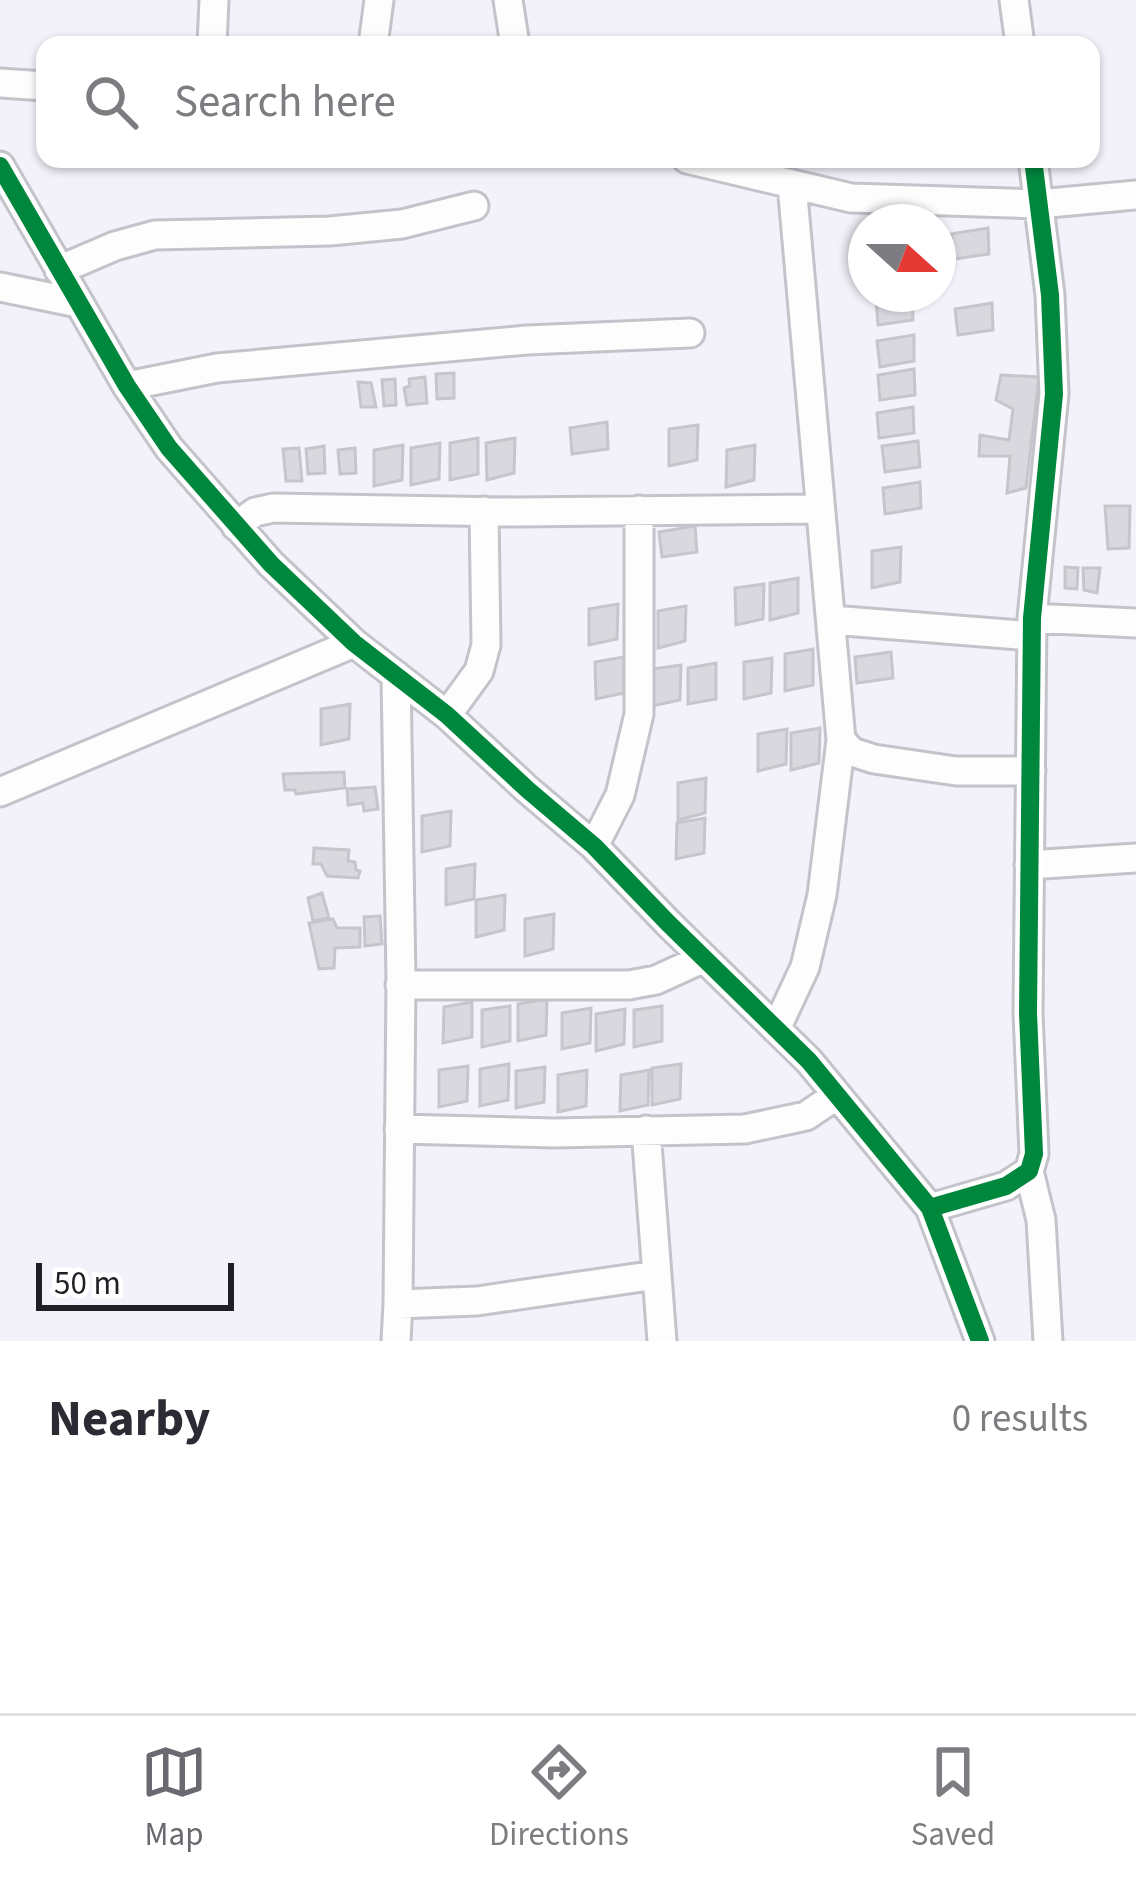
<!DOCTYPE html>
<html lang="en">
<head>
<meta charset="utf-8">
<style>
  :root { --surface:#fff; --page:#f2f2f3; --text:#2b2b33; --muted:#7c7c81; --line:#e1e1e2; --accent:#6a6970 }
  body { margin:0; font-family:"Source Sans 3",sans-serif; background:var(--page); color:var(--text) }
  .compass { position:absolute; left:848px; top:204px; width:108px; height:108px; border-radius:50%; background:var(--surface); box-shadow:0 3px 9px #0004; rotate:111deg }
  .scale { position:absolute; left:36px; bottom:30px; width:198px; box-sizing:border-box; padding-left:12px; border:6px solid #201f25; border-top:0; font-size:33px; line-height:42px; white-space:nowrap; color:#201f25; -webkit-text-stroke:9px #fff; paint-order:stroke }
  .list { margin:0; padding:0; list-style:none }
  h2 { display:flex; justify-content:space-between; align-items:center; height:156px; margin:0; padding:0 48px; font-size:51px }
  h2 small { font-size:39px; font-weight:400; color:var(--muted) }
  .icon { flex:none; width:66px; height:66px; fill:none; stroke:currentColor; stroke-width:2; stroke-linecap:round; stroke-linejoin:round }
  .map { position:relative; flex:none; width:1136px; height:1341px; overflow:hidden }
  .search { position:absolute; background:var(--surface); box-shadow:0 3px 9px #0004; left:36px; right:36px; top:36px; height:132px; display:flex; align-items:center; gap:30px; box-sizing:border-box; padding:0 42px; border-radius:24px; color:var(--muted); font-size:45px }
  .sheet { height:372px; background:var(--surface) }
  nav { display:flex; justify-content:space-around; align-items:center; box-sizing:border-box; height:168px; border-top:3px solid var(--line); background:var(--surface); font-size:33px; color:var(--muted) }
  nav a { display:grid; justify-items:center; gap:6px }
  nav .on { color:var(--accent) }
  .map>svg:first-child { display:block }
  .building { fill:#dad8df; stroke:#c6c5cb; stroke-width:3 }
  .lines { fill:none; stroke-linecap:round; stroke-linejoin:round }
  .minor-casing { stroke:#c4c3ca; stroke-width:33 }
  .minor { stroke:#fdfdfe; stroke-width:27 }
  .cycleway-casing { stroke:#fff; stroke-width:26 }
  .cycleway { stroke:#00873e; stroke-width:18 }
</style>
</head>
<body>
<div class="map">
<svg width="1136" height="1341" viewBox="0 0 1136 1341">
  <rect width="100%" height="100%" fill="#f3f2fa"/>
  <path class="building" d="M 988,228 L 989,254 L 954,259 L 951,234 Z
    M 912,294 L 913,320 L 878,325 L 876,300 Z
    M 992,303 L 993,330 L 958,335 L 955,309 Z
    M 914,335 L 914,361 L 880,367 L 877,341 Z
    M 914,369 L 915,395 L 880,400 L 878,375 Z
    M 454,373 L 454,398 L 437,399 L 436,374 Z
    M 1001,375 L 1039,377 L 1026,488 L 1007,493 L 1010,456 L 979,456 L 980,435 L 1009,440 L 1013,409 L 996,400 Z
    M 425,377 L 427,403 L 407,405 L 404,388 L 410,386 L 409,379 Z
    M 395,379 L 396,405 L 384,406 L 382,380 Z
    M 358,382 L 371,383 L 376,407 L 361,407 Z
    M 913,407 L 914,433 L 879,438 L 877,413 Z
    M 607,422 L 608,449 L 572,454 L 570,428 Z
    M 698,425 L 697,460 L 669,466 L 669,429 Z
    M 478,438 L 478,474 L 450,480 L 450,443 Z
    M 515,438 L 514,473 L 487,480 L 486,443 Z
    M 918,441 L 920,467 L 885,472 L 882,446 Z
    M 440,443 L 439,479 L 411,485 L 411,448 Z
    M 403,445 L 402,480 L 374,486 L 374,450 Z
    M 755,445 L 754,480 L 726,487 L 727,450 Z
    M 324,446 L 325,473 L 308,474 L 306,449 Z
    M 299,448 L 302,481 L 286,481 L 283,449 Z
    M 355,448 L 356,473 L 340,474 L 338,450 Z
    M 920,482 L 921,508 L 885,514 L 883,488 Z
    M 1105,506 L 1130,506 L 1129,548 L 1108,549 Z
    M 695,526 L 697,552 L 662,557 L 659,532 Z
    M 901,547 L 900,582 L 872,588 L 872,551 Z
    M 1065,567 L 1078,568 L 1077,589 L 1065,588 Z
    M 1083,568 L 1100,568 L 1097,593 L 1084,590 Z
    M 798,578 L 798,613 L 770,620 L 770,583 Z
    M 764,584 L 763,619 L 736,625 L 735,588 Z
    M 618,604 L 617,639 L 589,645 L 589,609 Z
    M 686,606 L 685,641 L 658,648 L 658,611 Z
    M 813,649 L 813,685 L 785,691 L 785,654 Z
    M 891,652 L 893,678 L 857,683 L 855,657 Z
    M 624,657 L 624,693 L 596,699 L 595,662 Z
    M 772,658 L 771,693 L 744,699 L 744,662 Z
    M 716,663 L 716,699 L 688,704 L 688,668 Z
    M 681,665 L 680,700 L 652,706 L 652,669 Z
    M 350,704 L 349,739 L 321,745 L 321,709 Z
    M 820,728 L 819,763 L 791,770 L 791,733 Z
    M 787,729 L 786,764 L 758,771 L 758,734 Z
    M 344,772 L 345,788 L 296,794 L 295,790 L 285,790 L 283,774 Z
    M 706,778 L 705,813 L 678,820 L 678,783 Z
    M 375,787 L 378,809 L 364,811 L 363,803 L 348,805 L 347,789 Z
    M 451,811 L 450,846 L 422,852 L 422,816 Z
    M 705,818 L 704,853 L 676,859 L 677,823 Z
    M 314,848 L 349,850 L 348,861 L 355,862 L 356,870 L 360,871 L 358,878 L 327,876 L 321,864 L 313,864 Z
    M 475,864 L 474,899 L 446,905 L 446,869 Z
    M 322,893 L 329,918 L 313,921 L 308,898 Z
    M 505,895 L 504,930 L 476,937 L 476,900 Z
    M 554,914 L 553,949 L 525,956 L 525,919 Z
    M 380,916 L 382,944 L 365,946 L 364,917 Z
    M 333,919 L 337,928 L 360,928 L 360,947 L 335,948 L 334,968 L 319,969 L 309,923 Z
    M 547,999 L 546,1035 L 518,1041 L 518,1004 Z
    M 472,1002 L 472,1037 L 443,1043 L 444,1007 Z
    M 510,1006 L 510,1041 L 482,1047 L 482,1010 Z
    M 662,1006 L 662,1041 L 634,1047 L 634,1010 Z
    M 591,1008 L 590,1043 L 562,1049 L 562,1013 Z
    M 625,1009 L 624,1044 L 596,1051 L 596,1014 Z
    M 509,1064 L 508,1100 L 480,1106 L 480,1069 Z
    M 681,1064 L 680,1099 L 652,1105 L 652,1068 Z
    M 468,1066 L 467,1101 L 439,1107 L 439,1070 Z
    M 545,1067 L 544,1102 L 516,1108 L 516,1071 Z
    M 587,1070 L 586,1106 L 558,1112 L 558,1075 Z
    M 649,1070 L 648,1105 L 620,1111 L 621,1075 Z"/>
  <g class="lines">
    <g class="minor-casing">
      <path id="minor" d="M 508,0 L 515,45
        M 1014,0 L 1020,45
        M 212,45 L 214,0
        M 373,45 L 379,0
        M 0,83 L 45,86
        M 687,159 L 851,198 L 1039,204 L 1136,195
        M 0,166 L 127,386 L 169,448 L 271,564 L 354,643 L 447,715 L 528,790 L 594,846 L 668,923 L 809,1061 L 930,1208 L 980,1341
        M 59,270 L 115,246 L 155,235 L 330,231 L 402,224 L 474,206
        M 0,287 L 78,303
        M 127,386 L 217,368 L 527,340 L 690,333
        M 236,526 L 255,512 L 273,508 L 516,512 L 819,509
        M 1032,618 L 1136,623
        M 832,620 L 1032,636
        M 447,715 L 479,671 L 486,645 L 484,511
        M 841,740 L 852,752 L 874,759 L 956,771 L 1031,771
        M 0,792 L 354,643
        M 594,846 L 620,795 L 639,714 L 639,510
        M 1029,865 L 1136,858
        M 400,985 L 629,985 L 656,980 L 704,958
        M 776,1029 L 805,967 L 822,895 L 841,740 L 792,184
        M 399,1129 L 554,1133 L 745,1129 L 806,1116 L 837,1095
        M 646,1130 L 662,1341
        M 1029,1171 L 1041,1220 L 1048,1341
        M 930,1208 L 1006,1186 L 1029,1171 L 1034,1154 L 1028,1013 L 1032,618 L 1054,394 L 1050,295 L 1033,159
        M 398,1304 L 477,1301 L 656,1275
        M 396,1341 L 398,1304 L 401,980 L 396,675"/>
    </g>
    <use href="#minor" class="minor"/>
    <g class="cycleway-casing">
      <path id="cycleway" d="M 0,166 L 127,386 L 169,448 L 271,564 L 354,643 L 447,715 L 528,790 L 594,846 L 668,923 L 809,1061 L 930,1208 L 980,1341
        M 930,1208 L 1006,1186 L 1029,1171 L 1034,1154 L 1028,1013 L 1032,618 L 1054,394 L 1050,295 L 1033,159"/>
    </g>
    <use href="#cycleway" class="cycleway"/>
  </g>
</svg>
<svg class="compass" viewBox="-18 -18 36 36"><path d="M0-13l5 13h-10z" fill="#e53935"/><path d="M0 13l5-13h-10z" fill="#7c7c81"/></svg>
<div class="scale">50 m</div>
<div class="search"><svg class="icon" aria-label="search" viewBox="0 0 24 24"><circle cx="10" cy="10" r="6"/><path d="M15 15l6 6"/></svg>Search here</div>
</div>
<section class="sheet">
<h2>Nearby<small>0 results</small></h2>
<ul class="list">
</ul>
</section>
<nav>
<a class="on"><svg class="icon" aria-label="map" viewBox="0 0 24 24"><path d="M3 6l6-2 6 2 6-2v14l-6 2-6-2-6 2zM9 4v14M15 6v14"/></svg>Map</a>
<a><svg class="icon" aria-label="directions" viewBox="0 0 24 24"><path d="M12 3l9 9-9 9-9-9zM9 14v-3h6M13 9l2 2-2 2"/></svg>Directions</a>
<a><svg class="icon" aria-label="saved" viewBox="0 0 24 24"><path d="M7 4h10v16l-5-4-5 4z"/></svg>Saved</a>
</nav>
</body>
</html>
